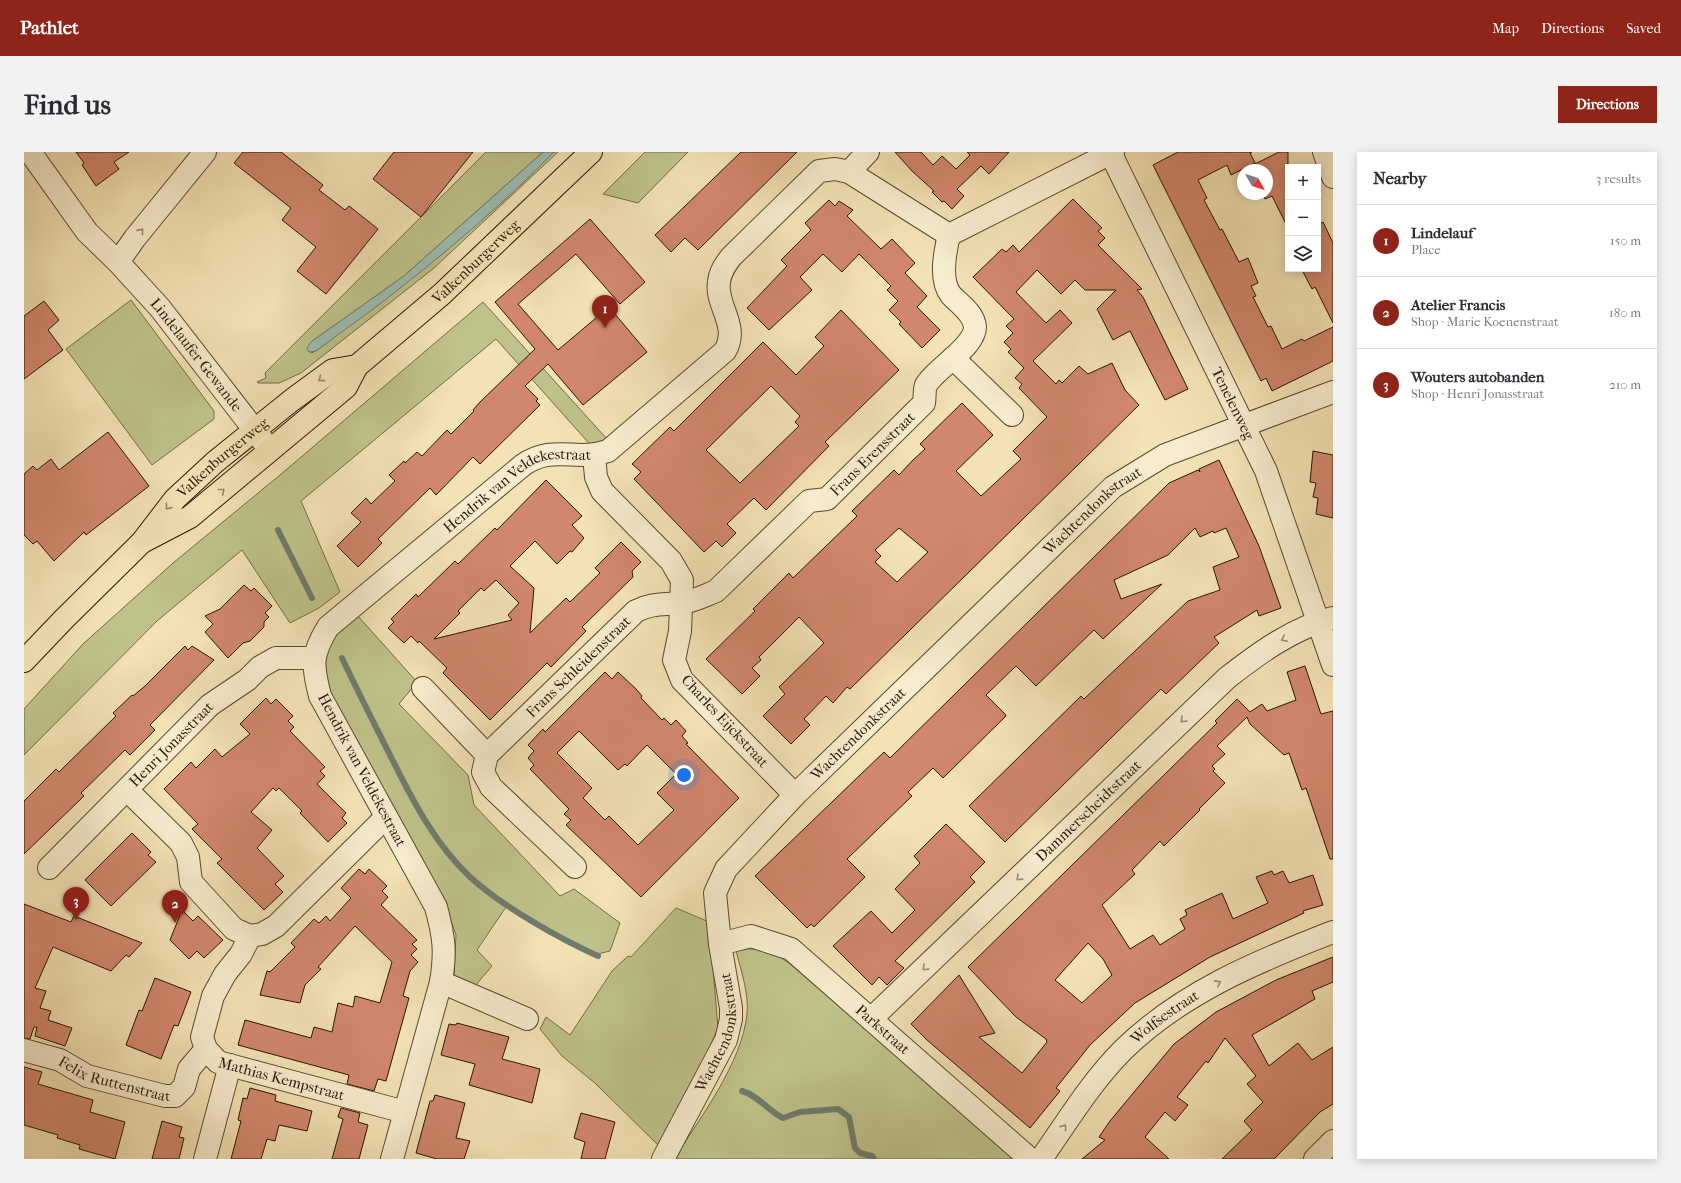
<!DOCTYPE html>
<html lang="en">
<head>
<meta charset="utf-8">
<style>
  :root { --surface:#fff; --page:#f2f2f3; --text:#2b2b33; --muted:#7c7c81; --line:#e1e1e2; --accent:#8f2418 }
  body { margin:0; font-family:"IM FELL French Canon",serif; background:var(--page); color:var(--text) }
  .controls { position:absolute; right:12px; top:12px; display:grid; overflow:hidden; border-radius:0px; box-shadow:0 2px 10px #0003 }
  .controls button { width:36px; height:36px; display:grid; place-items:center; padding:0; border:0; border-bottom:1px solid var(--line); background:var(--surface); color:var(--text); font:20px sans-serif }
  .compass { position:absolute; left:1213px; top:12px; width:36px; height:36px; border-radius:50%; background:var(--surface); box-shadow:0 2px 10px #0003; rotate:129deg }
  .you { position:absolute; left:660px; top:623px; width:14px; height:14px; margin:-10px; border:3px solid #fff; border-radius:50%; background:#1a73e8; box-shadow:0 0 0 6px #1a73e833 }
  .badge { display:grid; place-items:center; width:26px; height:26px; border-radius:50%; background:var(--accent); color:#fff; font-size:13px; font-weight:700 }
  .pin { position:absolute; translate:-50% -33px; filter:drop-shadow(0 1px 2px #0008) }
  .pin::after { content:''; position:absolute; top:21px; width:14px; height:12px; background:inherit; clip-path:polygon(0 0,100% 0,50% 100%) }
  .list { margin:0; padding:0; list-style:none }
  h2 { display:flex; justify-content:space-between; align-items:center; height:52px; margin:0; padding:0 16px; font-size:17px }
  h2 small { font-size:13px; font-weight:400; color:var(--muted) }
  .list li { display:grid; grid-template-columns:26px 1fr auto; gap:12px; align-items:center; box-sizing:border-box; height:72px; padding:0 16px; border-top:1px solid var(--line) }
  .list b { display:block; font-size:15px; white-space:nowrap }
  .list p { margin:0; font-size:13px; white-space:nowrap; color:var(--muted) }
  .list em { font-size:13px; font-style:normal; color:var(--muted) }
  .icon { flex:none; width:22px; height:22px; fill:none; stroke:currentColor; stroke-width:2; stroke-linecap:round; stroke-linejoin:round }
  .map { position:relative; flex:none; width:1309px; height:1007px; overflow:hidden; border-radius:0px }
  header { display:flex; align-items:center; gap:24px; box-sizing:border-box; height:56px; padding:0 20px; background:var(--accent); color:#fff }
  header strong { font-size:19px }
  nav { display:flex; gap:22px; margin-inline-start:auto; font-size:14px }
  .intro { display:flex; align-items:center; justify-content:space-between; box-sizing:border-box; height:96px; padding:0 24px }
  h1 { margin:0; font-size:28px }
  .button { padding:10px 18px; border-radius:0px; background:var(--accent); color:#fff; font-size:14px; font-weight:700 }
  main { display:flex; gap:24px; padding:0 24px }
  aside { flex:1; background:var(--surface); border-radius:0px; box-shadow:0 2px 10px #0003 }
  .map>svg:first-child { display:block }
  .green { fill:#bfc28a; stroke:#746c46 }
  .water { fill:#9dbdb3; stroke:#6f7b6c }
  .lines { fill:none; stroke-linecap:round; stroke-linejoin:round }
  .stream { stroke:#6f7b6c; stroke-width:6 }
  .building { fill:#d1876c; stroke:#291702; fill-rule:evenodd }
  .minor-casing { stroke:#5c4a2e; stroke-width:24 }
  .major-casing { stroke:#291702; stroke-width:24 }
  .minor { stroke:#f7ecce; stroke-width:22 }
  .major { stroke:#f3e2b4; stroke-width:22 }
  .oneway { stroke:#9a8c72 }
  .oneway2 { stroke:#988764 }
  .labels { text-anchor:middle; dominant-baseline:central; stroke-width:4; stroke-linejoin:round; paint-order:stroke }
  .street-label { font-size:15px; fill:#291702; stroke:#f7ecce }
</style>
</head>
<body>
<header>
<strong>Pathlet</strong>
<nav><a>Map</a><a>Directions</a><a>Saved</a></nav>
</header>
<div class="intro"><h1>Find us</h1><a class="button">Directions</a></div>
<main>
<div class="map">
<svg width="1309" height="1007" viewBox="0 0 1309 1007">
  <rect width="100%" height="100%" fill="#f3e2b4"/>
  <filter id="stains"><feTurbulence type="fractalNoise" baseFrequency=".005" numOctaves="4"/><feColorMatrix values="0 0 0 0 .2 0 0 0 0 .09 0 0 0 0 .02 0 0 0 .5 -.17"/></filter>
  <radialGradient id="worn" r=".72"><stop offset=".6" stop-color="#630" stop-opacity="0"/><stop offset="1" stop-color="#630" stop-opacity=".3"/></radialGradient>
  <path class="green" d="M 462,0 L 519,0 L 380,124 L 287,190 L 287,201 L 292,199 C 374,136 458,74 530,0 L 534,0 L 410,116 L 277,221 L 255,231 L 234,231 L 233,230 L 242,226 L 241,221 Z
    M 621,0 L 664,0 L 614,51 L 579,42 Z
    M 107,148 L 190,259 L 190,267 L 128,313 L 42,197 Z
    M 459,150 L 583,287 L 571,298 L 472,187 L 277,349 L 316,440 L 295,456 L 266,471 L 218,398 L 133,469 L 0,603 L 0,557 L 59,492 L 149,411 L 256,323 Z
    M 333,463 L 393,530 L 375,552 L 444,623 L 450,653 L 536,744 L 550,737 L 596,771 L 586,799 L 570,803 L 535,786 L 482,755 L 453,798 L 468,814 L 451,834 L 430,824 L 432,783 L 423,758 L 311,562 L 296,514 L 309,486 Z
    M 652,756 L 685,770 L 694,876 L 672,926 L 636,995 L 572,932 L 538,904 L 516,877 L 522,865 L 546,883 L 588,819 L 604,804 L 607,805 Z
    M 724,797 L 745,797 L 766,812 L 975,992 L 990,1007 L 650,1007 C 676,966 718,911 723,862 C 725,842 717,818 712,799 Z"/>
  <path class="water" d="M 519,0 L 530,0 C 483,48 432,92 380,133 C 352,156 321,177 292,199 L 285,200 L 283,196 L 287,190 L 380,124 Z"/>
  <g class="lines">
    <path class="stream" d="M 254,378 L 288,446
      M 318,506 C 334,540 351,573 368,607 C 389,649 411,692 446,725 C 478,754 534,786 574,804
      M 718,939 C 735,944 743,958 759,966 L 776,960 L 814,957 L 825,965 L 831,996 L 836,1001 L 848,1004 L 850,1007"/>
  </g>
  <path class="building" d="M 52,0 L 105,0 L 90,10 L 95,17 L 72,34 L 58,13 L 60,11 Z
    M 219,0 L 257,0 L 299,33 L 295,38 L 321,58 L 325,54 L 354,77 L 302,142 L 273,119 L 292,95 L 258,68 L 267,56 L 210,11 Z
    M 370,0 L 449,0 L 397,65 L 349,27 Z
    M 717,0 L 773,0 L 674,98 L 661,86 L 647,100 L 631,83 Z
    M 871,0 L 897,0 L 909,13 L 918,4 L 932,17 L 946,3 L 943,0 L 985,0 L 965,22 L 957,14 L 933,37 L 940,44 L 928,57 L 920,49 L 918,50 L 908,40 L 910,39 L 888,19 Z
    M 1154,0 L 1228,0 L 1226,1 L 1231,11 L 1207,23 L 1203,13 L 1174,28 L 1183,46 L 1180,48 L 1196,78 L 1198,77 L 1215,110 L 1224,106 L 1234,131 L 1227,134 L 1232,144 L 1229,145 L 1244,175 L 1247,174 L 1258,197 L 1278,187 L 1280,189 L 1309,175 L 1309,209 L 1248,239 L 1242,226 L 1237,229 L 1129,13 Z
    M 1255,0 L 1264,0 L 1264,76 L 1248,44 L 1241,47 L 1239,42 L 1243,42 L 1243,18 L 1227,18 L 1225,15 Z
    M 1049,47 L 1078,76 L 1074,79 L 1081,86 L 1074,93 L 1118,137 L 1113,138 L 1119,145 L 1164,237 L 1141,248 L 1106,179 L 1089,188 L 1073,157 L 1092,138 L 1061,138 L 1051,128 L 1037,142 L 1013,118 L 992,140 L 1022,171 L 1036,158 L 1048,171 L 1009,209 L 1032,232 L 1035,228 L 1038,231 L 1055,214 L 1064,222 L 1088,211 L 1101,238 L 1115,253 L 826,537 L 823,535 L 809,551 L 802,544 L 780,567 L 786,573 L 767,592 L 739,564 L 761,542 L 755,535 L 800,491 L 775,465 L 735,505 L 737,508 L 728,516 L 736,524 L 718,542 L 682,507 L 731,459 L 729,457 L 765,421 L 769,426 L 833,364 L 828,359 L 870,318 L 875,323 L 888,309 L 901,297 L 896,292 L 938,251 L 969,283 L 932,319 L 957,344 L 997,307 L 989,299 L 1023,265 L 995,236 L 998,232 L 991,226 L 1000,216 L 984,200 L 987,197 L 980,190 L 989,181 L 982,174 L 990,167 L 949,125 L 978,97 L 982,100 L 989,93 L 995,100 ZM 875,376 L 904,400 L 873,430 L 851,410 L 857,404 L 851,398 Z
    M 805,48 L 811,54 L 815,49 L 829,58 L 823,64 L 857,97 L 868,87 L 891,111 L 881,121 L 903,144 L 893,155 L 916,178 L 898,196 L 875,172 L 877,170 L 865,158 L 874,149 L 863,138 L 867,134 L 835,102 L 818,120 L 799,102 L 776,125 L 788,138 L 745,178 L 723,156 L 763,114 L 757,108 L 787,78 L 781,71 Z
    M 566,67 L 621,130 L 596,152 L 552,102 L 494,152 L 534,198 L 585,155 L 623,200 L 559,253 L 524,212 L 501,234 L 514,247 L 512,249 L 516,253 L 456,312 L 449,305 L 412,343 L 406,336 L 354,387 L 358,391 L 334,415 L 313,394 L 337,370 L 327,361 L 342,346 L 347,352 L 371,329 L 365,323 L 380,309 L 381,311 L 393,300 L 398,304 L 423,278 L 427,282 L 450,259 L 449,258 L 456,250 L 511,197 L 471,150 Z
    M 1299,70 L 1309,91 L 1309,171 L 1291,135 L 1288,137 L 1278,118 L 1294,117 L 1294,73 Z
    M 20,149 L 35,168 L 24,178 L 39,198 L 0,227 L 0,164 Z
    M 817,158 L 875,218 L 801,290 L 805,294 L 742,358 L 730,346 L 703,372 L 712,381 L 698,395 L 692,389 L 680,400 L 610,327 L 617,320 L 608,312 L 646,275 L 650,279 L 739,190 L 772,223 L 800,194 L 791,185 ZM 747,234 L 776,264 L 771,270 L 775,274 L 716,331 L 682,298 Z
    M 84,280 L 125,334 L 62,383 L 60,380 L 30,409 L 13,389 L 9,392 L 0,383 L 0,322 L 9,314 L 13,318 L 27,307 L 35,318 Z
    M 1289,299 L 1309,303 L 1309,366 L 1292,362 L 1294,346 L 1289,345 L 1292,331 L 1286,330 Z
    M 1195,308 L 1235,394 L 1257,456 L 1235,464 L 1233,458 L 1190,485 L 1195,491 L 1142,542 L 1137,537 L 981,690 L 945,654 L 1057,544 L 1060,547 L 1164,449 L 1196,438 L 1189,415 L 1215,405 L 1202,376 L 1190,381 L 1189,379 L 1176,385 L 1171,376 L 1144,403 L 1090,428 L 1097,447 L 1138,432 L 1079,487 L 1070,478 L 1012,534 L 992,514 L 962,543 L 982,563 L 981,565 L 919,626 L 909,616 L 884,640 L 888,644 L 823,707 L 841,725 L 790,775 L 787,772 L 783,776 L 731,724 L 860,600 L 866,606 L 1145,331 L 1174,318 L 1176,320 L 1175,317 Z
    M 522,328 L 558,364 L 548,373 L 560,386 L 548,400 L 546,399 L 533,412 L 511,389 L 486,414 L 510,436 L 506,481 L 542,446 L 546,450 L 576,421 L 571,416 L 597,390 L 617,410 L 608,419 L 609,425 L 558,475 L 562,479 L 527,515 L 523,511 L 466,568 L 419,521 L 423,516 L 395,489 L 394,491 L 387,484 L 380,491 L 364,476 L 370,470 L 367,467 L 392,442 L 394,445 L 431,409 L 434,412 L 471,376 L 473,378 ZM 472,428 L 495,451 L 484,463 L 488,468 L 410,487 L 436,461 L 434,459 L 457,436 L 460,439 Z
    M 220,433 L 227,439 L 230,436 L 248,454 L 241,461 L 245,465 L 240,470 L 240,475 L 226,489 L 219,491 L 204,506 L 181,480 L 189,472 L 181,464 L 196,457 Z
    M 161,494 L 164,498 L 168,494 L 190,508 L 126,573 L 131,578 L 106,603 L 101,598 L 57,641 L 60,644 L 0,702 L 0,649 L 32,617 L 35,620 L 92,564 L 89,561 L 108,543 L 109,544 L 121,534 Z
    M 1281,514 L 1297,562 L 1309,559 L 1309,707 L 1306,707 L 1282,636 L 1278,638 L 1265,601 L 1260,603 L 1226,572 L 1223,565 L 1193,594 L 1201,602 L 1188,614 L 1191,617 L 1189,619 L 1201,631 L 1175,657 L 1176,658 L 1140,694 L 1136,689 L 1108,718 L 1111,722 L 1078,753 L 1106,797 L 1129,783 L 1136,793 L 1161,777 L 1156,767 L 1163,763 L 1161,758 L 1198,741 L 1209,767 L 1244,751 L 1232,725 L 1248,719 L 1250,723 L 1259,719 L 1265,731 L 1289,723 L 1299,753 L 1279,759 L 1280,761 L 1186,805 L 1111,851 L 1066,893 L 1032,936 L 1036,939 L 1006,976 L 903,888 L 887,872 L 935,823 L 971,881 L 955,885 L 998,921 L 1023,890 L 1022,887 L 992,865 L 944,815 L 1193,571 L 1191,569 L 1213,547 L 1226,560 L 1238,552 L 1243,559 L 1272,548 L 1263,520 ZM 1064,791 L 1079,807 L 1088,823 L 1058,851 L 1031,828 Z
    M 581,520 L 588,527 L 594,520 L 612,537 L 618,544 L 617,546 L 638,568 L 640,566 L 647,573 L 652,568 L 662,579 L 658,584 L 664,591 L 662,592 L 715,646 L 617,745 L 542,673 L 547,668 L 540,662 L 545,657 L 506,617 L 510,613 L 504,606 L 510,599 L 504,593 L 519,577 L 521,580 ZM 555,579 L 594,618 L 601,612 L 603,614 L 623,593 L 652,622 L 633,641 L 650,658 L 614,693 L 585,664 L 581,668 L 559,646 L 568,636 L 533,601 Z
    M 242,546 L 247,552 L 252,547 L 269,564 L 264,569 L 270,575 L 266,579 L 301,615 L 296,619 L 301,624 L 293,632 L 322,661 L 318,666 L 323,671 L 304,690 L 276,661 L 278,659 L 255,636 L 252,639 L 249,636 L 227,660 L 248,678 L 233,696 L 260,724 L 251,732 L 259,740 L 240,758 L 193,711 L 198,707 L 168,677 L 174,672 L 140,637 L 167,610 L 172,616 L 191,597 L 198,605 L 226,582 L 216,572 Z
    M 922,672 L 961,710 L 946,725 L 951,730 L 871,809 L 880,816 L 863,833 L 855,825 L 848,833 L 809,794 L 847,759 L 868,781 L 891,758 L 871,737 L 896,711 L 890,704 Z
    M 108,681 L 127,700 L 124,703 L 132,710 L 87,754 L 61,728 Z
    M 335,717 L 341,722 L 345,717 L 363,734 L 358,739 L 364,745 L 357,753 L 393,788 L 388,792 L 393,797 L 387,803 L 394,810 L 386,819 L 379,844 L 385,846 L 362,929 L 354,927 L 350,939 L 323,932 L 325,923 L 214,893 L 221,868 L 287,886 L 290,875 L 308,880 L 314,851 L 329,855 L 331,844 L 356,851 L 368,810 L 331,774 L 294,815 L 297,817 L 281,833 L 276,851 L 236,843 L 243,819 L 246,820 L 271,795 L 267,791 L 290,767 L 295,771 L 302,764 L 306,769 L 327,746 L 317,736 Z
    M 0,752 L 47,770 L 50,764 L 118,791 L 105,805 L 102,803 L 87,819 L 29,795 L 11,836 L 22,839 L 16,856 L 27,859 L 24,868 L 48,876 L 41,894 L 11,884 L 13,875 L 10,875 L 6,887 L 0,886 Z
    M 158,758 L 169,769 L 174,764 L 199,788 L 180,806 L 173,799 L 165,807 L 146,788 Z
    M 1309,805 L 1309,830 L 1288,839 L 1291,847 L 1228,883 L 1245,914 L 1274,891 L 1288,908 L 1309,895 L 1309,952 L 1296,960 L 1250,1007 L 1198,1007 L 1228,978 L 1220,969 L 1239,950 L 1223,932 L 1232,924 L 1201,886 L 1184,911 L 1182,909 L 1153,945 L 1164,953 L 1151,969 L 1141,960 L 1121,985 L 1145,1007 L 1058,1007 L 1081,988 L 1075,985 L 1086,969 L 1150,892 L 1192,860 L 1252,828 Z
    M 131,826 L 167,840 L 154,874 L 150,873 L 137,907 L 102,893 L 115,858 L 118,859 Z
    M 433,871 L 485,885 L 478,907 L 516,917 L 508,951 L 445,933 L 451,912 L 417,903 L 425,872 L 432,873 Z
    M 0,915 L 18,920 L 14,932 L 69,948 L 66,960 L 101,970 L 91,1007 L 55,997 L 56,993 L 33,986 L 34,983 L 0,973 Z
    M 226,936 L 252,943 L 251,949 L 288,959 L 283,979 L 255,973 L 251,989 L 243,987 L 237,1007 L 207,1007 L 217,969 L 214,968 L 219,946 L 223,947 Z
    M 411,943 L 441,951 L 432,986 L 446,989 L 440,1007 L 413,1007 L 392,1001 L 406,949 L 409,949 Z
    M 317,956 L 336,961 L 334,970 L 344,973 L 335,1007 L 308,1007 L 319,967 L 314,965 Z
    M 557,961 L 591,970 L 581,1007 L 557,1007 L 561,990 L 550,986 Z
    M 138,969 L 158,975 L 155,985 L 160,986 L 155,1007 L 128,1007 Z"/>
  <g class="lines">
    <g class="minor-casing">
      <g id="minor">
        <path id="s1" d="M 6,0 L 63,80 L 94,110 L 136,156 L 246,298"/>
        <path id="s2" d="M 1086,0 L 1242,319 L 1309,513"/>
        <path d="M 1300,0 L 1309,25"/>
        <path d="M 825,20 L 844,0"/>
        <path d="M 94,110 L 111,86 L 181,0"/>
        <path d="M 929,206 L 988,263"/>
        <path d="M 570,304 L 572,325 L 578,339 L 647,409 L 658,428 L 656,479 L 650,508 L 658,528 L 771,643"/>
        <path d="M 399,536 L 463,603"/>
        <path id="s3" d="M 463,603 L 612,459 C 628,451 639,453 656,451 C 669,450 680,444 692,439 L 785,349 L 803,347 L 900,251 C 901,246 900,238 902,233 C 912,216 951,195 951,175 C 950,161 935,152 927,143 C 915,128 921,100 925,83"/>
        <path d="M 463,603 L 459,620 L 467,635 L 551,715"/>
        <path d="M 103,638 L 157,691 L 164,705 L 167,730 L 210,777 L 226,784"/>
        <path id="s4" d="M 361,666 L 252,774 L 238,782 L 226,784 L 217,802 L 201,822 L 189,844 L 178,885 L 182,897 L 194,910 L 381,960"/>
        <path id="s5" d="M 25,716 L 186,553 L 223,528 L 236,515 L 252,506 L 290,506"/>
        <path id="s6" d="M 696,792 L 727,784 L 767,797 L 1006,1007"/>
        <path d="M 417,830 L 503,867"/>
        <path id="s7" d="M 847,867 L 1203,526 C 1235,501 1269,476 1309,466"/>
        <path id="s8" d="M 0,898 L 36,908 L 63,924 L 141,944 L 151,944 L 160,935 L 165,917 L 182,897"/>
        <path d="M 181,1007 L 206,913"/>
        <path id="s9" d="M 368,1007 L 417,830 C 422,799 420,785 412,755 L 296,544 C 288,513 287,503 304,475 L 499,313 C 530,292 551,310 584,299 L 701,199 C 716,174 691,153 695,130 C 696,120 701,113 707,105 L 795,19 L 811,17 L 825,20 L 925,83 L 1089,0"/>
        <path id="s10" d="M 639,1007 L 702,888 L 707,867 L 707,856 L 696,792 L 691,741 L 702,717 L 771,643 L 1089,335 L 1141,303 L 1309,240"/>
        <path id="s11" d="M 1017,1007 C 1043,970 1067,930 1099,898 C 1157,841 1234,809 1309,780"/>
        <path d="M 1291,1007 L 1309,989"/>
      </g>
    </g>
    <g class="major-casing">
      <g id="major">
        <path id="s12" d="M 118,390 L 166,365 L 322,235 L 333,214 L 418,142 L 567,0"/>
        <path id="s13" d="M 0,509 L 40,467 L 118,390 L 151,347 L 191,310 L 268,248 L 309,218 L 333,214"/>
      </g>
    </g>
    <use href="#minor" class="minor"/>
    <use href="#major" class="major"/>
  </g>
  <defs><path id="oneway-chevron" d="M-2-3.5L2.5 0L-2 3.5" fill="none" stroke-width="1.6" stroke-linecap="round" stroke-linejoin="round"/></defs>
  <g class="oneway">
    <use href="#oneway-chevron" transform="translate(117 79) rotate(-51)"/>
    <use href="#oneway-chevron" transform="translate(1260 487) rotate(153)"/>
    <use href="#oneway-chevron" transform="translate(1159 568) rotate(136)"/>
    <use href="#oneway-chevron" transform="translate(995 726) rotate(136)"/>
    <use href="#oneway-chevron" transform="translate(901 816) rotate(136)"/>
    <use href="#oneway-chevron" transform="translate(1194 831) rotate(-28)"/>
    <use href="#oneway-chevron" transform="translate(1040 975) rotate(-55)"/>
  </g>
  <g class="oneway2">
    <use href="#oneway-chevron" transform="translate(297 227) rotate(144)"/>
    <use href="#oneway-chevron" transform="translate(198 339) rotate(-39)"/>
    <use href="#oneway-chevron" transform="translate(144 355) rotate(127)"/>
  </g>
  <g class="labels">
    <g class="street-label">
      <text stroke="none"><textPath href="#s12" startOffset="439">Valkenburgerweg</textPath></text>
      <text stroke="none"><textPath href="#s1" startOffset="263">Lindelaufer Gewande</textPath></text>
      <text stroke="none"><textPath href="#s2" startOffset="280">Tenelenweg</textPath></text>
      <text stroke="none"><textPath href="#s3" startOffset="502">Frans Erensstraat</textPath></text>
      <text stroke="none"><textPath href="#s13" startOffset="285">Valkenburgerweg</textPath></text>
      <text stroke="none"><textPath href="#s9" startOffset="811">Hendrik van Veldekestraat</textPath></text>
      <text stroke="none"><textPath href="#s10" startOffset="823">Wachtendonkstraat</textPath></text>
      <text stroke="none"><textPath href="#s3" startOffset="127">Frans Schleidenstraat</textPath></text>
      <text transform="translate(701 569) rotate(47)">Charles Eijckstraat</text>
      <text stroke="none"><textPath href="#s10" startOffset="499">Wachtendonkstraat</textPath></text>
      <text stroke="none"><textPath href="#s5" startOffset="174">Henri Jonasstraat</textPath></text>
      <text transform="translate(338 618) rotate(62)">Hendrik van Veldekestraat</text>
      <text stroke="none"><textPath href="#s7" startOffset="301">Dammerscheidtstraat</textPath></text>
      <text stroke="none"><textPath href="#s11" startOffset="190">Wolfsestraat</textPath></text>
      <text stroke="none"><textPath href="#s6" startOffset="196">Parkstraat</textPath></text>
      <text stroke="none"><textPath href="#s10" startOffset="140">Wachtendonkstraat</textPath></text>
      <text stroke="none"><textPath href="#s8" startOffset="96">Felix Ruttenstraat</textPath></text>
      <text stroke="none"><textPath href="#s4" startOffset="391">Mathias Kempstraat</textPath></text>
    </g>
  </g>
  <rect width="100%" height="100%" filter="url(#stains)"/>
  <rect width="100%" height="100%" fill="url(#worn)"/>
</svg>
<div class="controls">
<button>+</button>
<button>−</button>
<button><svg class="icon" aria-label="layers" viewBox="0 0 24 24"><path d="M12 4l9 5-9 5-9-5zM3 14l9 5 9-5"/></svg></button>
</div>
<svg class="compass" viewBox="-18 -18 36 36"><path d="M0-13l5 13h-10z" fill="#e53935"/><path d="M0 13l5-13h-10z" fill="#7c7c81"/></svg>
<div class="you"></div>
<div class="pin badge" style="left:581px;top:176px">1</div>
<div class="pin badge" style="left:151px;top:771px">2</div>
<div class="pin badge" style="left:52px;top:768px">3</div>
</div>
<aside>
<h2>Nearby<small>3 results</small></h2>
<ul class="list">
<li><span class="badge">1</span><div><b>Lindelauf</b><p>Place</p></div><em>150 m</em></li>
<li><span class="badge">2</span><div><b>Atelier Francis</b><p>Shop · Marie Koenenstraat</p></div><em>180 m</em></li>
<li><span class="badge">3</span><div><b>Wouters autobanden</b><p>Shop · Henri Jonasstraat</p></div><em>210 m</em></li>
</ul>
</aside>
</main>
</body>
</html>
